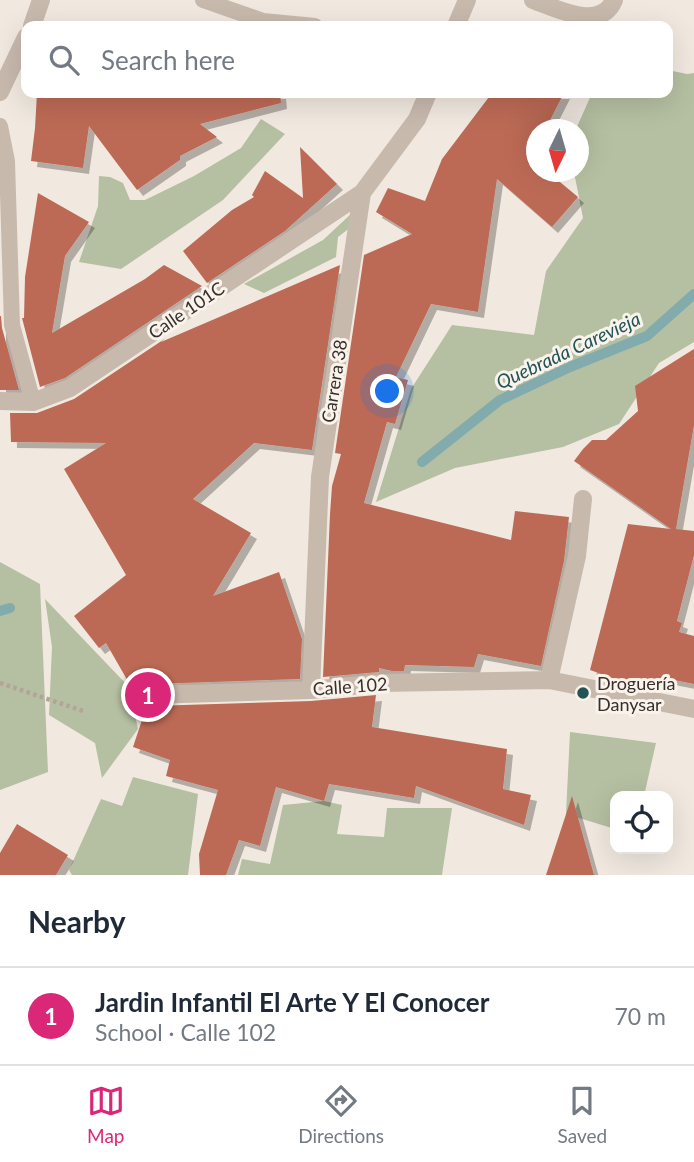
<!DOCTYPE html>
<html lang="en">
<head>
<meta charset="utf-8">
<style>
  :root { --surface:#fff; --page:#f6f6f7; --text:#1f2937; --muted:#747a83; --line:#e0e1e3; --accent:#db2777 }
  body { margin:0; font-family:Lato,sans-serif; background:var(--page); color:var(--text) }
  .controls { position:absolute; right:21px; bottom:21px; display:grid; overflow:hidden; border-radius:14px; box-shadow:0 7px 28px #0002 }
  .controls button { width:63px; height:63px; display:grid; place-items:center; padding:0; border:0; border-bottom:2px solid var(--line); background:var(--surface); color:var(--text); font:35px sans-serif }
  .compass { position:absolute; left:526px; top:119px; width:63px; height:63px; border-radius:50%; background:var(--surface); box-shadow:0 7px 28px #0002; rotate:185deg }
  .you { position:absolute; left:388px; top:392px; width:24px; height:24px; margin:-18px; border:5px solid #fff; border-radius:50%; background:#1a73e8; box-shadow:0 0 0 10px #1a73e833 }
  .badge { display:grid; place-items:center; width:46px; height:46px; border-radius:50%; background:var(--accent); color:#fff; font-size:23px; font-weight:700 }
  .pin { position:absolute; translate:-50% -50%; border:4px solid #fff; box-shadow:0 2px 7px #0006 }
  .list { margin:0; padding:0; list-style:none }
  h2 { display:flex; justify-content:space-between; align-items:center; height:91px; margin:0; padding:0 28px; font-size:30px }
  h2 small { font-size:23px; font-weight:400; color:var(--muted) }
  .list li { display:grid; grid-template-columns:46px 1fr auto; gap:21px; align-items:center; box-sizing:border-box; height:98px; padding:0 28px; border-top:2px solid var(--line) }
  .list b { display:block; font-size:26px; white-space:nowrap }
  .list p { margin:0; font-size:23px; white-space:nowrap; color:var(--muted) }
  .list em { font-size:23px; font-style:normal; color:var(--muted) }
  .icon { flex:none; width:38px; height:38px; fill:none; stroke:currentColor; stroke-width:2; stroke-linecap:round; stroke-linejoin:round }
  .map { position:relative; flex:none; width:694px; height:875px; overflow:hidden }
  .search { position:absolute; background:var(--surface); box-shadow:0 7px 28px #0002; left:21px; right:21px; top:21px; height:77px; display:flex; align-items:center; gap:18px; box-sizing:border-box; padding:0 24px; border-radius:14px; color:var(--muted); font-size:26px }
  .sheet { height:189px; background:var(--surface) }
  nav { display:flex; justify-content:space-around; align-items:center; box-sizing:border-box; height:98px; border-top:2px solid var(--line); background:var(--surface); font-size:19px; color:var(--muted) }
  nav a { display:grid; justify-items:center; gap:4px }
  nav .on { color:var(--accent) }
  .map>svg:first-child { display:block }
  .green { fill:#b5bfa1 }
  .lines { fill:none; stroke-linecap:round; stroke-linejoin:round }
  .stream { stroke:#81abac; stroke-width:10 }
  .building { fill:#bc6b54; filter:url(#shadow) }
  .path { stroke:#b4a397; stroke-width:4.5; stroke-dasharray:3.5 3.5; stroke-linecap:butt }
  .lane { stroke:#c8b9ad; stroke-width:16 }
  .street { stroke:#c8b9ad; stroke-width:18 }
  .poi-dot { fill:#245356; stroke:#f9f3ec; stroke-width:2.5 }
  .labels { text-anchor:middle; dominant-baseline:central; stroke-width:6; stroke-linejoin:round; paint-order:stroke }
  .street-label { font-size:18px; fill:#372f2b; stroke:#f9f3ec }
  .poi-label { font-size:18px; fill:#372f2b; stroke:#f9f3ec; text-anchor:start }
  .water-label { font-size:19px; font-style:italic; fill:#245356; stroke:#f9f3ec }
</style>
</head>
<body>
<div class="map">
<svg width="694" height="875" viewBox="0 0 694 875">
  <defs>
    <filter id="shadow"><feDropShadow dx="6" dy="6" stdDeviation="0" flood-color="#0004"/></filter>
  </defs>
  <rect width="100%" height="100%" fill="#f1e9e0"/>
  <path class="green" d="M 668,70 L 687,74 L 694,73 L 694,342 L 659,363 L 619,424 L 563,447 L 455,468 L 376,502 L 411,389 L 452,325 L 534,335 L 546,271 L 583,218 L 574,172 L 578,172 L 578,130 L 576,129 L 592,93 L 668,93 Z
    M 261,119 L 285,134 L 223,200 L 121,269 L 79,262 L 98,206 L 99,176 L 110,177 L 123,183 L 130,200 L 145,200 L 194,176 L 241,148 Z
    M 352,213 L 351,227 L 338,237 L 336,257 L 264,293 L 244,284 L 323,240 Z
    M 0,562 L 40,584 L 48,772 L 0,790 Z
    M 45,599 L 129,687 L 138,729 L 102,778 L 95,743 L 49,715 L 52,647 Z
    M 570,732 L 656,743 L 644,796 L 615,796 L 615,829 L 566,814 Z
    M 133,777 L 198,794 L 188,875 L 72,875 L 69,870 L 101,799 L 122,806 Z
    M 324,801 L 342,805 L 337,834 L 384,837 L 387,808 L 452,808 L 442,875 L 238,875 L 242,859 L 270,864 L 283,805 Z"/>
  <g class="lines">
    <path class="stream" d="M 422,462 L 500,400 L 570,367 L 647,336 L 694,294
      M 0,611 L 10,608"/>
  </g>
  <path class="building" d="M 37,93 L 280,93 L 281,103 L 200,124 L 217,137 L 180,156 L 180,160 L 137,190 L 89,126 L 83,168 L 31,161 L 35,128 Z
    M 492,93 L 564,93 L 545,130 L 536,130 L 536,144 L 530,155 L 536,161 L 536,172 L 548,172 L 578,197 L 552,227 L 497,179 L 478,312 L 431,304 L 396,377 L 408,380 L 395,424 L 387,422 L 364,503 L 511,540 L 515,511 L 569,517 L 564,561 L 541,666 L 478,654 L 474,667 L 405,665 L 404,671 L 392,671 L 379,668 L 379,672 L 323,677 L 330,514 L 332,486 L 341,454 L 335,453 L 364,255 L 412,234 L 376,212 L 388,188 L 425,201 L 442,159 Z
    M 300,147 L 337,184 L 285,231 L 207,283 L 183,251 L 232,210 L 254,197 L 252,195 L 265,171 L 303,198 Z
    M 38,193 L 89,222 L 65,256 L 52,333 L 145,279 L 164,265 L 202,286 L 65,378 L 40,387 L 22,318 L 24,318 L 25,277 Z
    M 340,265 L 312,450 L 254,443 L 193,499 L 251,533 L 213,596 L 279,572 L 302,639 L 300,679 L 151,684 L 146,685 L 141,689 L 140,695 L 141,700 L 145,705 L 151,706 L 311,701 L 376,695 L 372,727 L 507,749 L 503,789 L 531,795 L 524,825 L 416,786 L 414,798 L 329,784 L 324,801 L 276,787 L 260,846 L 239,840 L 226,875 L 200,875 L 199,854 L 218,790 L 166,776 L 170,760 L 133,747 L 145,711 L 106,643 L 99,648 L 74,616 L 126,575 L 64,469 L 106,443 L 11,442 L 10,413 L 37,413 L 74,399 L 166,338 L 161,342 Z
    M 0,316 L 1,316 L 2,328 L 19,390 L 0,390 Z
    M 694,349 L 694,425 L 676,529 L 694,531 L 694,555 L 677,621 L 682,623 L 679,632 L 694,636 L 694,684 L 664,678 L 661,687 L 618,680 L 590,670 L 628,524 L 671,529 L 574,461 L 583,449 L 592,440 L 606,440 L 638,411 L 635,386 Z
    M 572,796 L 594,875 L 546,875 Z
    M 17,824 L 68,855 L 56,875 L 0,875 L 0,853 Z"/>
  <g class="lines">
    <path class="path" d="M 0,683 L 86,712"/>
    <path class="lane" d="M 203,0 L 263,21 L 315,26
      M 0,126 L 7,161 L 12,325 L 33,402"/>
    <path class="street" d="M 533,0 C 555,8 601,32 614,0
      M 32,26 L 41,0
      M 456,26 L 467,0
      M 0,92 L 26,37
      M 0,401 L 33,402 L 70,388 L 362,193
      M 549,680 L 694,709
      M 311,690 L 320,477 L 362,193 L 417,119 L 428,93
      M 151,695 L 311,690 L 381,683 L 549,680 L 577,556 L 583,499"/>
  </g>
  <circle class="poi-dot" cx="583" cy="693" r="7"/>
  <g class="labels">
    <g class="street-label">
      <text transform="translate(186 310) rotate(-34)">Calle 101C</text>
      <text transform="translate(334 381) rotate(-81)">Carrera 38</text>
      <text transform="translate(350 686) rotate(-4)">Calle 102</text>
    </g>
    <g class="poi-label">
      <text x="597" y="683">Droguería<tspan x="597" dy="21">Danysar</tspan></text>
    </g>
    <g class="water-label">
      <text transform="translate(568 350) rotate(-25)">Quebrada Carevieja</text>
    </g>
  </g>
</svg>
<div class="controls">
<button><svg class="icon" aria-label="locate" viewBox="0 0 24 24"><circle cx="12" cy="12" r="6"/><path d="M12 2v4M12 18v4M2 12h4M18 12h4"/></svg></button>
</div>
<svg class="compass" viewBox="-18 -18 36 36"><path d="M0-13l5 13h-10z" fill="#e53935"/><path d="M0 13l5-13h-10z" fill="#747a83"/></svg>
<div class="you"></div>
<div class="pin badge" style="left:148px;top:695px">1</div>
<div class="search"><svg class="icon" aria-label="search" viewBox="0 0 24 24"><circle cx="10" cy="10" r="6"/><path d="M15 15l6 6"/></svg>Search here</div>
</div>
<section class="sheet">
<h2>Nearby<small></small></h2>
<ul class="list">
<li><span class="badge">1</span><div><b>Jardin Infantil El Arte Y El Conocer</b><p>School · Calle 102</p></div><em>70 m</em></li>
</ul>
</section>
<nav>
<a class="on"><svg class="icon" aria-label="map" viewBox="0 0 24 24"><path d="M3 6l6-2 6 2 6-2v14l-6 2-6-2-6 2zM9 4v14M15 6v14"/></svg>Map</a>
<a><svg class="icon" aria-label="directions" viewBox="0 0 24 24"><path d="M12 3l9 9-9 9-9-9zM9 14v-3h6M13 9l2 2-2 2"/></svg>Directions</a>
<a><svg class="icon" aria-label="saved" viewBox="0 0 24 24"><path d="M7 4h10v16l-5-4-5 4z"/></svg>Saved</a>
</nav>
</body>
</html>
